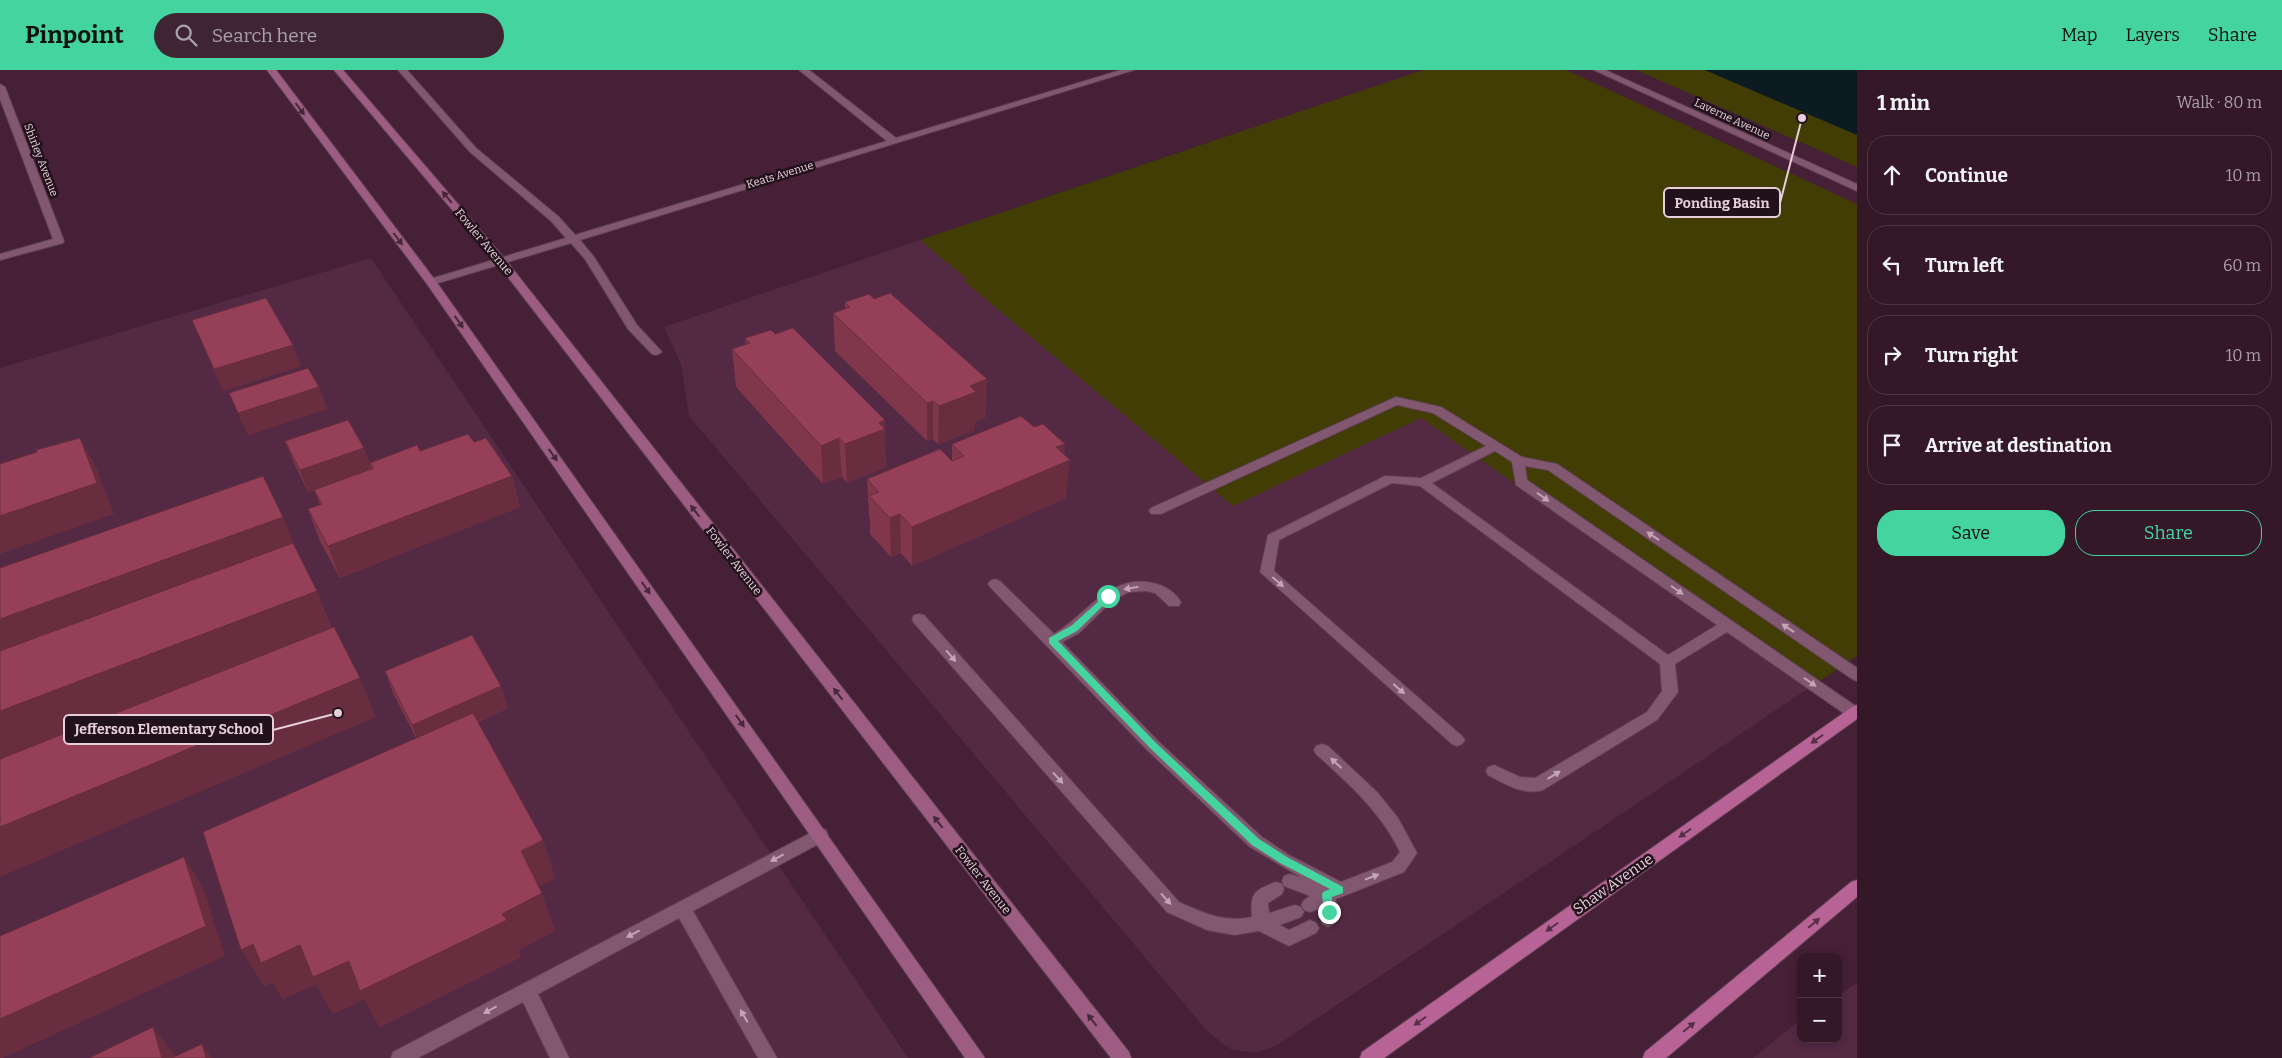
<!DOCTYPE html>
<html lang="en">
<head>
<meta charset="utf-8">
<style>
  :root { --surface:#341828; --page:#3f2534; --text:#f1f3f6; --muted:#a9a0a8; --line:#4e3745; --accent:#43d4a0 }
  body { margin:0; font-family:Bitter,serif; background:var(--page); color:var(--text) }
  .controls { position:absolute; right:15px; bottom:15px; display:grid; overflow:hidden; border-radius:10px; box-shadow:0 2px 8px #0003 }
  .controls button { width:45px; height:45px; display:grid; place-items:center; padding:0; border:0; border-bottom:1px solid var(--line); background:var(--surface); color:var(--text); font:25px sans-serif }
  .stop { position:absolute; width:15px; height:15px; margin:-11px; border:4px solid #43d4a0; border-radius:50%; background:#fff }
  .stop.end { background:#43d4a0; border-color:#fff; box-shadow:0 1px 5px #0008 }
  .list { margin:0; padding:0; list-style:none }
  h2 { display:flex; justify-content:space-between; align-items:center; height:65px; margin:0; padding:0 20px; font-size:21px }
  h2 small { font-size:16px; font-weight:400; color:var(--muted) }
  .list li { display:grid; grid-template-columns:32px 1fr auto; gap:15px; align-items:center; box-sizing:border-box; height:80px; margin:0 10px 10px; padding:0 10px; border:1px solid var(--line); border-radius:20px }
  .list b { display:block; font-size:19px; white-space:nowrap }
  .list em { font-size:16px; font-style:normal; color:var(--muted) }
  .actions { display:flex; gap:10px; padding:15px 20px }
  .actions a { flex:1; padding:11px 0; border:1px solid var(--accent); border-radius:20px; text-align:center; font-size:18px; color:var(--accent) }
  .actions .main { background:var(--accent); color:#111 }
  .icon { flex:none; width:28px; height:28px; fill:none; stroke:currentColor; stroke-width:2; stroke-linecap:round; stroke-linejoin:round }
  .map { position:relative; flex:none; width:1857px; height:988px; overflow:hidden }
  header { display:flex; align-items:center; gap:30px; box-sizing:border-box; height:70px; padding:0 25px; background:var(--accent); color:#111 }
  header strong { font-size:24px }
  nav { display:flex; gap:28px; margin-inline-start:auto; font-size:18px }
  .search { width:350px; height:45px; background:var(--page); display:flex; align-items:center; gap:12px; box-sizing:border-box; padding:0 18px; border-radius:28px; color:var(--muted); font-size:19px }
  main { display:flex }
  aside { flex:1; background:var(--surface) }
  .map>svg:first-child { display:block }
  .built { fill:#542943 }
  .green { fill:#413d05 }
  .water { fill:#0c1b21 }
  .lines { fill:none; stroke-linecap:round; stroke-linejoin:round }
  .service-casing { stroke:#5f3f53; stroke-width:2 }
  .minor-casing { stroke:#5f3f53; stroke-width:2 }
  .secondary-casing { stroke:#5f3f53; stroke-width:2 }
  .primary-casing { stroke:#5f3f53; stroke-width:2 }
  .service { fill:#825870; fill-rule:evenodd }
  .minor { fill:#825870; fill-rule:evenodd }
  .secondary { fill:#9d5d83; fill-rule:evenodd }
  .primary { fill:#b86396; fill-rule:evenodd }
  .wall { fill:#80374c }
  .shaded-wall { fill:#682d3e }
  .building { fill:#954058; stroke:#682d3e }
  .oneway { fill:#46283a }
  .oneway2 { fill:#c3a5b6 }
  .oneway3 { fill:#562e45 }
  .route { fill:#43d4a0 }
  .labels { text-anchor:middle; dominant-baseline:central; stroke-width:5; stroke-linejoin:round; paint-order:stroke }
  .far-street-label { font-size:11px; fill:#e6cedb; stroke:#21111a }
  .street-label { font-size:12px; fill:#e6cedb; stroke:#21111a }
  .near-street-label { font-size:15px; fill:#e6cedb; stroke:#21111a }
  .leader { fill:none; stroke:#e6cedb; stroke-width:2 }
  .callout-dot { fill:#e6cedb; stroke:#21111a; stroke-width:2 }
  .callout { fill:#21111a; stroke:#e6cedb; stroke-width:2 }
  .callout-label { font-size:14px; text-anchor:middle; font-weight:bold; fill:#e6cedb }
</style>
</head>
<body>
<header>
<strong>Pinpoint</strong>
<div class="search"><svg class="icon" aria-label="search" viewBox="0 0 24 24"><circle cx="10" cy="10" r="6"/><path d="M15 15l6 6"/></svg>Search here</div>
<nav><a>Map</a><a>Layers</a><a>Share</a></nav>
</header>
<main>
<div class="map">
<svg width="1857" height="988" viewBox="0 0 1857 988">
  <rect width="100%" height="100%" fill="#452036"/>
  <path class="built" d="M 920,170 L 967,209 L 964,211 L 1233,435 L 1421,348 L 1809,618 L 1276,976 L 1255,983 L 1230,979 L 1207,961 L 689,346 L 681,294 L 664,257 Z
    M 371,188 L 908,988 L 0,988 L 0,298 Z
    M 1857,913 L 1857,988 L 1753,988 L 1801,949 L 1801,969 L 1838,969 L 1838,925 Z"/>
  <path class="green" d="M 1423,0 L 1566,0 L 1857,134 L 1857,586 L 1809,618 L 1421,348 L 1233,436 L 964,211 L 967,209 L 920,170 Z
    M 1636,0 L 1857,0 L 1857,97 Z"/>
  <path class="water" d="M 1705,0 L 1857,0 L 1857,65 L 1707,1 Z"/>
  <g class="lines">
    <g class="service-casing">
      <path id="service" d="M 1396,327 L 1441,337 L 1522,387 L 1557,394 L 1857,598 L 1857,611 L 1852,609 L 1548,400 L 1525,396 L 1527,410 L 1857,637 L 1857,648 L 1849,647 L 1727,562 L 1675,594 L 1678,622 L 1657,650 L 1543,720 C 1524,726 1505,714 1488,705 L 1486,701 L 1488,697 L 1494,695 L 1520,707 L 1535,708 L 1647,642 L 1662,621 L 1660,594 L 1420,416 L 1392,413 L 1279,470 L 1274,501 L 1462,666 L 1465,670 L 1462,674 L 1457,676 L 1452,674 L 1260,502 L 1268,465 L 1385,406 L 1421,408 L 1486,376 L 1433,343 L 1397,335 L 1161,444 L 1151,444 L 1149,441 L 1151,438 ZM 1495,381 L 1512,392 L 1516,415 L 1717,555 L 1668,585 L 1432,413 Z
        M 995,509 L 1000,511 L 1054,564 C 1087,545 1109,503 1153,513 C 1164,515 1175,522 1181,532 L 1179,536 L 1169,536 L 1155,523 L 1146,521 L 1129,522 L 1113,530 L 1079,563 L 1062,572 L 1159,672 L 1262,767 L 1289,785 L 1341,812 L 1392,792 L 1400,782 C 1381,742 1349,714 1316,684 L 1314,680 L 1316,676 L 1322,674 L 1328,676 L 1377,722 L 1398,748 L 1417,783 L 1404,802 L 1336,829 L 1337,849 L 1334,854 L 1328,857 L 1322,854 L 1319,839 L 1310,842 L 1304,840 L 1301,835 L 1304,830 L 1310,826 L 1284,816 L 1282,811 L 1284,806 L 1290,804 L 1302,808 L 1250,777 L 1147,680 L 990,517 L 988,514 L 990,511 Z
        M 919,544 L 924,545 L 1179,832 C 1203,843 1225,853 1252,847 C 1250,824 1253,820 1276,812 L 1282,814 L 1284,819 L 1282,824 L 1268,833 L 1269,843 L 1295,835 L 1301,837 L 1304,842 L 1301,847 L 1280,855 L 1289,860 L 1310,850 L 1316,853 L 1319,858 L 1316,863 L 1289,876 L 1259,861 L 1234,865 L 1207,860 L 1167,842 L 914,553 L 912,549 L 914,545 Z
        M 820,758 L 826,760 L 828,765 L 826,770 L 693,841 L 777,988 L 758,988 L 679,848 L 538,924 L 569,988 L 550,988 L 523,932 L 418,988 L 391,988 L 393,982 Z"/>
    </g>
    <g class="minor-casing">
      <path id="minor" d="M 398,0 L 407,0 L 476,78 L 559,147 L 575,165 L 887,71 L 799,0 L 809,0 L 896,68 L 1121,0 L 1134,0 L 580,170 L 594,187 L 637,255 L 662,282 L 656,285 L 652,284 L 628,259 L 585,189 L 571,173 L 435,214 L 427,214 L 426,212 L 427,210 L 566,168 L 551,151 L 470,82 Z
        M 1594,0 L 1605,0 L 1857,114 L 1857,121 Z
        M 0,14 L 5,17 L 64,171 L 63,173 L 0,190 L 0,184 L 53,169 L 0,29 Z"/>
    </g>
    <g class="secondary-casing">
      <path id="secondary" d="M 267,0 L 276,0 L 435,210 L 985,988 L 965,988 L 427,214 Z
        M 334,0 L 343,0 L 505,189 L 1129,982 L 1131,988 L 1111,988 L 497,193 Z"/>
    </g>
    <g class="primary-casing">
      <path id="primary" d="M 1857,635 L 1857,649 L 1384,988 L 1360,988 L 1362,982 L 1852,637 Z
        M 1857,810 L 1857,827 L 1666,988 L 1643,988 L 1645,982 L 1851,812 Z"/>
    </g>
    <use href="#service" class="service"/>
    <use href="#minor" class="minor"/>
    <use href="#secondary" class="secondary"/>
    <use href="#primary" class="primary"/>
  </g>
  <path class="wall" d="M 845,232 L 986,347 L 975,352 L 975,360 L 938,374 L 933,369 L 927,371 L 835,281 L 833,243 L 845,239 Z
    M 192,250 L 301,296 L 223,321 Z
    M 745,268 L 886,389 L 886,397 L 847,413 L 842,407 L 823,414 L 736,317 L 732,279 L 746,275 Z
    M 319,317 L 327,339 L 248,365 L 229,323 Z
    M 285,371 L 364,378 L 372,399 L 370,393 L 420,381 L 474,372 L 512,406 L 520,437 L 340,508 L 320,471 L 308,439 L 320,435 L 314,420 L 308,422 L 294,393 Z
    M 952,374 L 1064,385 L 1066,428 L 912,496 L 901,483 L 891,487 L 870,464 L 870,449 L 869,448 L 867,409 L 952,391 Z
    M 385,601 L 501,616 L 508,638 L 478,652 L 543,770 L 555,808 L 539,816 L 555,861 L 518,880 L 521,887 L 380,957 L 364,929 L 333,944 L 316,914 L 283,929 L 272,912 L 264,916 L 416,668 L 393,623 Z"/>
  <path class="shaded-wall" d="M 293,275 L 301,296 L 223,321 L 214,299 Z
    M 987,309 L 986,347 L 975,352 L 975,360 L 938,374 L 939,336 L 970,316 Z
    M 319,317 L 327,339 L 248,365 L 238,343 Z
    M 933,331 L 933,369 L 927,371 L 927,333 Z
    M 885,350 L 886,397 L 847,413 L 845,374 L 879,353 Z
    M 80,368 L 97,399 L 114,444 L 0,484 L 0,446 Z
    M 839,368 L 842,407 L 823,414 L 821,376 Z
    M 1065,374 L 1064,392 L 1070,390 L 1066,428 L 912,496 L 912,457 L 1056,377 Z
    M 364,378 L 372,400 L 308,422 L 300,400 Z
    M 512,406 L 520,437 L 340,508 L 328,476 Z
    M 900,444 L 901,483 L 891,487 L 890,448 Z
    M 283,447 L 296,478 L 0,588 L 0,549 Z
    M 317,521 L 333,560 L 0,691 L 0,641 Z
    M 360,608 L 376,647 L 0,807 L 0,757 Z
    M 501,616 L 508,638 L 420,677 L 412,655 Z
    M 543,770 L 555,808 L 534,819 L 521,781 Z
    M 184,787 L 203,817 L 225,886 L 3,988 L 0,988 L 0,949 Z
    M 542,823 L 555,861 L 518,880 L 521,887 L 380,957 L 364,929 L 333,944 L 316,914 L 283,929 L 272,912 L 264,916 L 241,880 L 253,874 L 300,875 L 349,891 L 502,844 Z
    M 153,957 L 175,985 L 176,988 L 162,988 Z
    M 202,974 L 212,988 L 206,988 Z"/>
  <path class="building" d="M 890,223 L 987,309 L 970,316 L 976,322 L 939,336 L 933,331 L 927,333 L 833,243 L 850,237 L 845,232 L 869,224 L 874,229 Z
    M 266,228 L 293,275 L 214,299 L 192,250 Z
    M 793,258 L 885,350 L 879,353 L 885,359 L 845,374 L 839,368 L 821,376 L 732,279 L 750,273 L 745,268 L 771,260 L 775,264 Z
    M 308,298 L 319,317 L 238,343 L 229,323 Z
    M 1021,346 L 1034,357 L 1043,354 L 1065,374 L 1056,377 L 1070,390 L 912,457 L 900,444 L 890,448 L 869,426 L 879,422 L 867,409 L 940,379 L 952,391 L 964,386 L 952,374 Z
    M 348,350 L 364,378 L 300,400 L 285,371 Z
    M 468,364 L 474,372 L 486,368 L 512,406 L 328,476 L 308,439 L 322,434 L 314,420 L 374,398 L 370,393 L 417,375 L 420,381 Z
    M 80,368 L 97,413 L 0,446 L 0,394 L 37,382 L 36,380 Z
    M 263,406 L 283,447 L 0,549 L 0,498 Z
    M 293,473 L 317,521 L 0,641 L 0,581 Z
    M 334,557 L 360,608 L 0,757 L 0,689 Z
    M 472,565 L 501,616 L 412,655 L 385,601 Z
    M 473,643 L 543,770 L 521,781 L 542,823 L 502,844 L 507,850 L 360,921 L 349,891 L 313,907 L 300,875 L 261,893 L 253,874 L 241,880 L 203,762 Z
    M 184,787 L 206,856 L 0,949 L 0,866 Z
    M 153,957 L 162,988 L 89,988 Z
    M 202,974 L 206,988 L 172,988 Z"/>
  <defs><path id="oneway-solid" d="M-6-.8H1V-3.2L6.5 0L1 3.2V.8H-6Z" transform="scale(1.25)"/></defs>
  <g class="oneway">
    <use href="#oneway-solid" transform="translate(300 39) rotate(53)"/>
    <use href="#oneway-solid" transform="translate(447 127) rotate(-130)"/>
    <use href="#oneway-solid" transform="translate(398 169) rotate(53)"/>
    <use href="#oneway-solid" transform="translate(459 252) rotate(55)"/>
    <use href="#oneway-solid" transform="translate(553 385) rotate(55)"/>
    <use href="#oneway-solid" transform="translate(695 441) rotate(-128)"/>
    <use href="#oneway-solid" transform="translate(646 518) rotate(55)"/>
    <use href="#oneway-solid" transform="translate(838 624) rotate(-128)"/>
    <use href="#oneway-solid" transform="translate(740 651) rotate(55)"/>
    <use href="#oneway-solid" transform="translate(938 752) rotate(-128)"/>
    <use href="#oneway-solid" transform="translate(1092 950) rotate(-128)"/>
  </g>
  <g class="oneway2">
    <use href="#oneway-solid" transform="translate(1543 427) rotate(35)"/>
    <use href="#oneway-solid" transform="translate(1653 466) rotate(-146)"/>
    <use href="#oneway-solid" transform="translate(1278 512) rotate(41)"/>
    <use href="#oneway-solid" transform="translate(1131 518) rotate(170)"/>
    <use href="#oneway-solid" transform="translate(1677 520) rotate(35)"/>
    <use href="#oneway-solid" transform="translate(1788 558) rotate(-146)"/>
    <use href="#oneway-solid" transform="translate(951 586) rotate(49)"/>
    <use href="#oneway-solid" transform="translate(1810 612) rotate(35)"/>
    <use href="#oneway-solid" transform="translate(1399 619) rotate(41)"/>
    <use href="#oneway-solid" transform="translate(1336 693) rotate(-137)"/>
    <use href="#oneway-solid" transform="translate(1554 705) rotate(-31)"/>
    <use href="#oneway-solid" transform="translate(1058 708) rotate(48)"/>
    <use href="#oneway-solid" transform="translate(777 788) rotate(152)"/>
    <use href="#oneway-solid" transform="translate(1372 807) rotate(-21)"/>
    <use href="#oneway-solid" transform="translate(1166 829) rotate(48)"/>
    <use href="#oneway-solid" transform="translate(633 864) rotate(152)"/>
    <use href="#oneway-solid" transform="translate(490 940) rotate(152)"/>
    <use href="#oneway-solid" transform="translate(744 946) rotate(-120)"/>
  </g>
  <g class="oneway3">
    <use href="#oneway-solid" transform="translate(1817 669) rotate(145)"/>
    <use href="#oneway-solid" transform="translate(1685 763) rotate(145)"/>
    <use href="#oneway-solid" transform="translate(1814 853) rotate(-40)"/>
    <use href="#oneway-solid" transform="translate(1552 857) rotate(145)"/>
    <use href="#oneway-solid" transform="translate(1420 951) rotate(145)"/>
    <use href="#oneway-solid" transform="translate(1689 957) rotate(-39)"/>
  </g>
  <path class="route" d="M 1108,523 L 1111,524 L 1111,528 L 1077,561 L 1058,571 L 1156,673 L 1259,769 L 1287,787 L 1343,817 L 1343,823 L 1332,827 L 1332,845 L 1325,845 L 1322,825 L 1323,822 L 1330,819 L 1280,793 L 1252,775 L 1150,678 L 1049,573 L 1049,568 L 1071,556 Z"/>
  <g class="labels">
    <g class="far-street-label">
      <text transform="translate(1732 49) rotate(25)">Laverne Avenue</text>
      <text transform="translate(41 90) rotate(69)">Shirley Avenue</text>
      <text transform="translate(780 105) rotate(-17)">Keats Avenue</text>
    </g>
    <g class="street-label">
      <text transform="translate(484 172) rotate(50)">Fowler Avenue</text>
      <text transform="translate(734 491) rotate(52)">Fowler Avenue</text>
      <text transform="translate(983 810) rotate(52)">Fowler Avenue</text>
    </g>
    <g class="near-street-label">
      <text transform="translate(1613 814) rotate(-35)">Shaw Avenue</text>
    </g>
  </g>
  <path class="leader" d="M1802 48L1780 133M338 643L273 660"/>
  <g class="callout-dot">
    <circle cx="1802" cy="48" r="5"/>
    <circle cx="338" cy="643" r="5"/>
  </g>
  <g class="callout">
    <rect x="1664" y="118" width="116" height="29" rx="5"/>
    <rect x="64" y="645" width="209" height="29" rx="5"/>
  </g>
  <g class="callout-label">
    <text x="1722" y="138">Ponding Basin</text>
    <text x="169" y="664">Jefferson Elementary School</text>
  </g>
</svg>
<div class="controls">
<button>+</button>
<button>−</button>
</div>
<div class="stop" style="left:1108px;top:526px"></div>
<div class="stop end" style="left:1329px;top:842px"></div>
</div>
<aside>
<h2>1 min<small>Walk · 80 m</small></h2>
<ul class="list">
<li><svg class="icon" aria-label="ahead" viewBox="0 0 24 24"><path d="M12 20V5M6 11l6-6 6 6"/></svg><div><b>Continue</b></div><em>10 m</em></li>
<li><svg class="icon" aria-label="left" viewBox="0 0 24 24"><path d="M17 20v-9H6M10 6l-5 5 5 5"/></svg><div><b>Turn left</b></div><em>60 m</em></li>
<li><svg class="icon" aria-label="right" viewBox="0 0 24 24"><path d="M7 20v-9h11M14 6l5 5-5 5"/></svg><div><b>Turn right</b></div><em>10 m</em></li>
<li><svg class="icon" aria-label="arrive" viewBox="0 0 24 24"><path d="M6 21V4h12l-3 4 3 4H6"/></svg><div><b>Arrive at destination</b></div></li>
</ul>
<div class="actions"><a class="main">Save</a><a>Share</a></div>
</aside>
</main>
</body>
</html>
